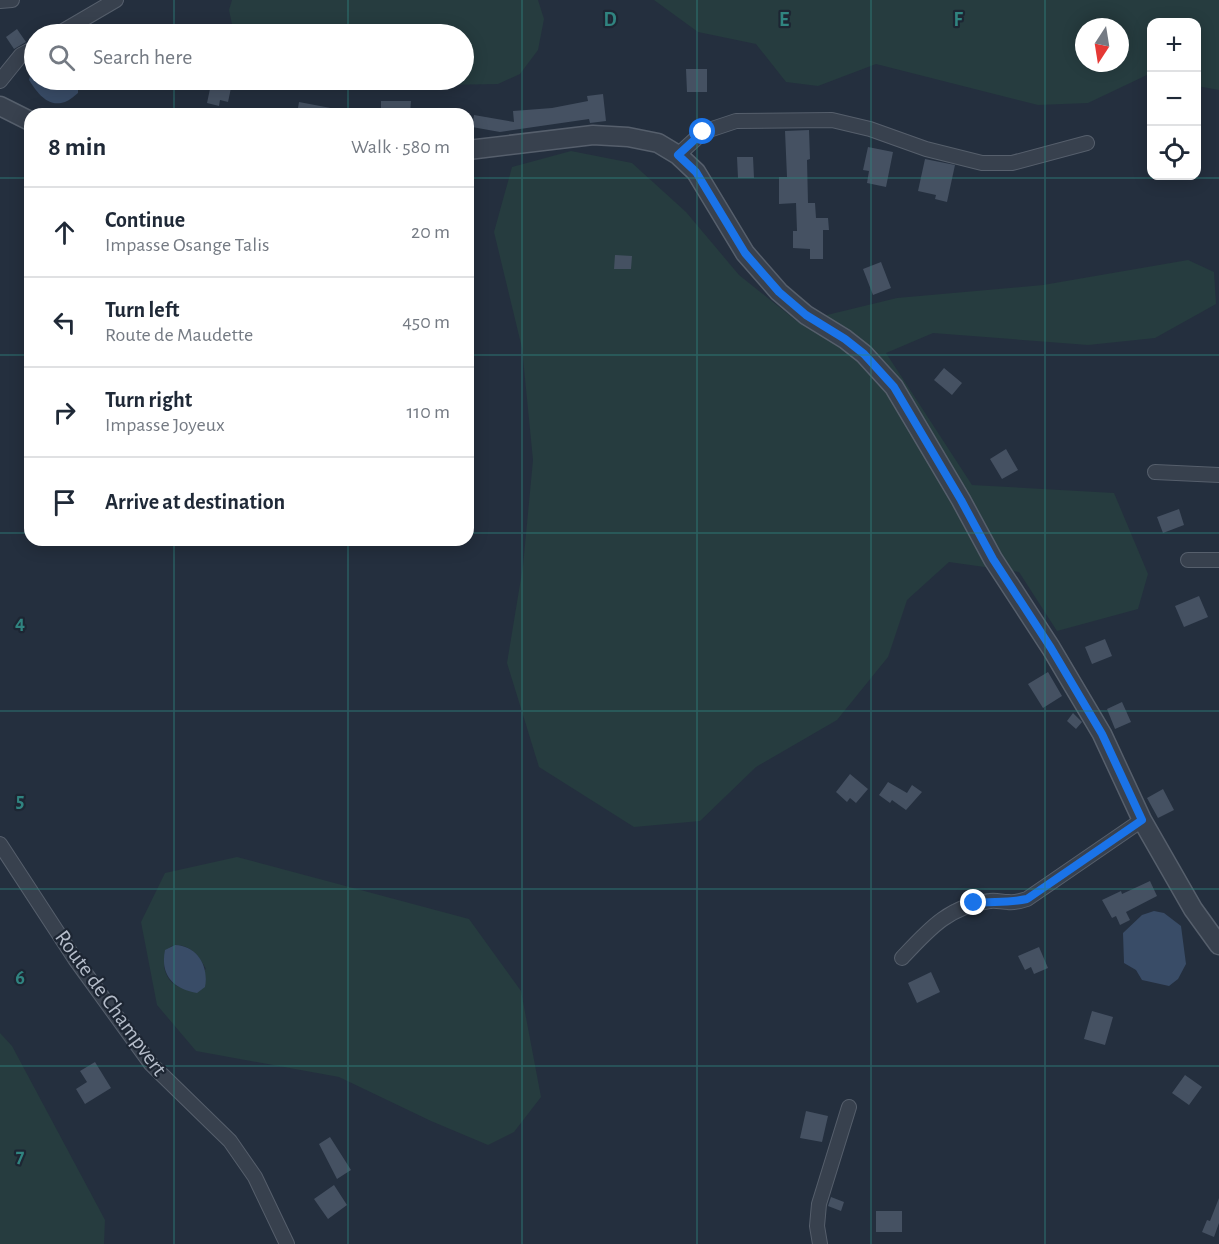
<!DOCTYPE html>
<html lang="en">
<head>
<meta charset="utf-8">
<style>
  :root { --surface:#fff; --page:#f2f2f3; --text:#1f2937; --muted:#747a83; --line:#e0e1e3 }
  body { margin:0; font-family:"Alegreya Sans",sans-serif; background:var(--page); color:var(--text) }
  .controls { position:absolute; right:18px; top:18px; display:grid; overflow:hidden; border-radius:12px; box-shadow:0 3px 15px #0003 }
  .controls button { width:54px; height:54px; display:grid; place-items:center; padding:0; border:0; border-bottom:2px solid var(--line); background:var(--surface); color:var(--text); font:30px sans-serif }
  .compass { position:absolute; left:1075px; top:18px; width:54px; height:54px; border-radius:50%; background:var(--surface); box-shadow:0 3px 15px #0003; rotate:192deg }
  .stop { position:absolute; width:18px; height:18px; margin:-14px; border:4px solid #1a73e8; border-radius:50%; background:#fff }
  .stop.end { background:#1a73e8; border-color:#fff; box-shadow:0 2px 6px #0008 }
  .list { margin:0; padding:0; list-style:none }
  h2 { display:flex; justify-content:space-between; align-items:center; height:78px; margin:0; padding:0 24px; font-size:26px }
  h2 small { font-size:20px; font-weight:400; color:var(--muted) }
  .list li { display:grid; grid-template-columns:39px 1fr auto; gap:18px; align-items:center; box-sizing:border-box; height:90px; padding:0 24px; border-top:2px solid var(--line) }
  .list b { display:block; font-size:22px; white-space:nowrap }
  .list p { margin:0; font-size:20px; white-space:nowrap; color:var(--muted) }
  .list em { font-size:20px; font-style:normal; color:var(--muted) }
  .icon { flex:none; width:33px; height:33px; fill:none; stroke:currentColor; stroke-width:2; stroke-linecap:round; stroke-linejoin:round }
  .map { position:relative; flex:none; width:1219px; height:1244px; overflow:hidden }
  .search { position:absolute; background:var(--surface); box-shadow:0 3px 15px #0003; left:24px; top:24px; width:450px; height:66px; display:flex; align-items:center; gap:15px; box-sizing:border-box; padding:0 21px; border-radius:33px; color:var(--muted); font-size:22px }
  .panel { position:absolute; background:var(--surface); box-shadow:0 3px 15px #0003; left:24px; top:108px; width:450px; height:438px; border-radius:18px }
  .map>svg:first-child { display:block }
  .green { fill:#263c3f; fill-rule:evenodd }
  .water { fill:#394c67 }
  .building { fill:#455162 }
  .lines { fill:none; stroke-linecap:round; stroke-linejoin:round }
  .minor-casing { stroke:#565f6c; stroke-width:16 }
  .tertiary-casing { stroke:#565f6c; stroke-width:21 }
  .minor { stroke:#38414e; stroke-width:14 }
  .tertiary { stroke:#38414e; stroke-width:18 }
  .route { stroke:#1a73e8; stroke-width:8 }
  .grid { fill:none; stroke:#308480; stroke-width:1.5; stroke-opacity:0.55 }
  .labels { text-anchor:middle; dominant-baseline:central; stroke-width:4.5; stroke-linejoin:round; paint-order:stroke }
  .street-label { font-size:22px; fill:#b4bcc9; stroke:#1d2633 }
  .grid-label { font-size:20px; text-anchor:middle; font-weight:bold; fill:#308480; stroke:#1d2633; stroke-width:4.5; stroke-linejoin:round; paint-order:stroke }
</style>
</head>
<body>
<div class="map">
<svg width="1219" height="1244" viewBox="0 0 1219 1244">
  <rect width="100%" height="100%" fill="#242f3e"/>
  <path class="green" d="M 232,0 L 538,0 L 544,19 L 538,50 L 520,74 L 498,84 L 284,88 L 259,80 L 464,80 L 464,34 L 234,34 L 229,10 Z
    M 654,0 L 1219,0 L 1219,90 L 1197,86 L 1196,22 L 1152,22 L 1151,76 L 1147,75 L 1088,103 L 1038,105 L 876,64 L 818,86 L 786,82 L 756,44 L 698,32 ZM 1084,27 L 1120,27 L 1120,63 L 1084,63 Z
    M 571,151 L 632,163 L 686,212 L 739,275 L 798,322 L 897,298 L 1043,285 L 1188,260 L 1214,272 L 1216,304 L 1155,338 L 1088,345 L 933,333 L 886,353 L 972,485 L 1114,493 L 1148,574 L 1138,609 L 1057,631 L 1019,572 L 949,562 L 907,600 L 888,657 L 837,720 L 756,767 L 700,821 L 634,827 L 539,767 L 507,663 L 523,566 L 533,460 L 522,348 L 494,232 L 512,167 Z
    M 237,857 L 469,919 L 521,991 L 541,1097 L 514,1132 L 488,1145 L 431,1121 L 339,1077 L 196,1051 L 157,1005 L 141,922 L 165,873 ZM 175,945 C 191,945 199,956 206,969 L 179,987 C 170,983 166,976 164,967 L 170,947 Z
    M 0,1033 L 12,1046 L 105,1220 L 104,1244 L 0,1244 Z"/>
  <path class="water" d="M 34,69 L 34,80 L 78,80 L 78,93 C 74,96 70,100 65,102 C 47,108 37,92 29,80 L 31,72 Z
    M 1154,911 L 1164,913 L 1181,926 L 1186,964 L 1178,979 L 1169,986 L 1142,980 L 1136,970 L 1124,963 L 1123,933 L 1142,915 Z
    M 175,945 C 198,946 209,967 205,987 L 197,993 C 173,989 160,975 165,950 Z"/>
  <path class="building" d="M 17,29 L 26,42 L 14,49 L 6,37 Z
    M 686,69 L 707,69 L 707,92 L 687,92 Z
    M 211,84 L 231,88 L 228,102 L 220,100 L 219,106 L 207,103 Z
    M 603,94 L 606,121 L 590,123 L 589,119 L 500,132 L 472,127 L 474,115 L 514,122 L 513,111 L 552,108 L 588,101 L 587,96 Z
    M 381,101 L 411,101 L 410,114 L 381,114 Z
    M 299,102 L 336,109 L 336,114 L 297,114 Z
    M 809,130 L 810,159 L 807,160 L 808,203 L 815,203 L 816,218 L 828,218 L 829,230 L 823,230 L 823,259 L 810,259 L 810,249 L 793,248 L 793,231 L 797,231 L 796,203 L 779,204 L 779,177 L 787,177 L 785,131 Z
    M 868,147 L 893,152 L 886,187 L 867,183 L 869,171 L 863,170 Z
    M 737,157 L 753,157 L 754,178 L 738,178 Z
    M 925,159 L 955,165 L 947,202 L 935,199 L 936,195 L 918,191 Z
    M 615,255 L 632,256 L 631,269 L 614,269 Z
    M 881,262 L 891,288 L 873,295 L 863,269 Z
    M 944,368 L 962,383 L 952,395 L 934,380 Z
    M 1006,449 L 1018,470 L 1002,479 L 990,459 Z
    M 1179,509 L 1184,525 L 1163,533 L 1157,517 Z
    M 1199,596 L 1208,617 L 1184,627 L 1175,606 Z
    M 1105,639 L 1112,656 L 1092,664 L 1085,647 Z
    M 1048,672 L 1062,696 L 1043,708 L 1028,684 Z
    M 1122,702 L 1131,722 L 1115,729 L 1107,709 Z
    M 1073,713 L 1082,722 L 1076,729 L 1067,721 Z
    M 850,774 L 868,789 L 856,803 L 850,798 L 847,802 L 836,792 Z
    M 888,782 L 907,793 L 912,785 L 922,792 L 906,810 L 892,800 L 890,803 L 879,795 Z
    M 1163,789 L 1174,810 L 1158,818 L 1147,798 Z
    M 1150,881 L 1157,896 L 1126,912 L 1130,920 L 1120,925 L 1116,916 L 1112,918 L 1102,900 L 1121,891 L 1122,894 Z
    M 1039,947 L 1048,968 L 1034,974 L 1031,967 L 1025,970 L 1018,956 Z
    M 931,972 L 940,992 L 917,1003 L 908,983 Z
    M 1092,1011 L 1113,1017 L 1105,1045 L 1084,1039 Z
    M 95,1062 L 111,1088 L 85,1104 L 76,1089 L 87,1082 L 80,1071 Z
    M 1185,1075 L 1202,1087 L 1189,1105 L 1172,1093 Z
    M 806,1111 L 828,1116 L 822,1142 L 800,1138 Z
    M 330,1137 L 351,1170 L 337,1179 L 319,1144 Z
    M 334,1185 L 347,1205 L 328,1219 L 314,1199 Z
    M 831,1197 L 844,1202 L 841,1211 L 828,1206 Z
    M 1219,1198 L 1219,1223 L 1214,1237 L 1202,1232 L 1207,1220 L 1210,1221 Z
    M 876,1211 L 902,1211 L 902,1232 L 876,1232 Z"/>
  <g class="lines">
    <g class="minor-casing">
      <path id="minor" d="M 0,1 L 12,0
        M 58,34 L 116,0
        M 0,81 L 21,55 L 34,48
        M 678,155 L 703,132 L 736,121 L 832,120 L 870,129 L 926,149 L 982,163 L 1012,163 L 1087,143
        M 1155,472 L 1219,475
        M 1188,560 L 1219,560
        M 0,844 L 75,959 L 151,1064 L 230,1141 L 255,1177 L 287,1244
        M 902,958 C 929,929 949,906 990,901 C 996,900 1002,902 1008,902 C 1015,903 1021,901 1027,899 L 1142,820
        M 820,1244 L 817,1226 L 819,1204 L 849,1107"/>
    </g>
    <g class="tertiary-casing">
      <path id="tertiary" d="M 0,106 L 30,121
        M 468,150 L 593,135 L 628,137 L 658,143 L 678,155 L 696,172 L 745,253 L 779,292 L 806,315 L 845,339 L 864,354 L 894,387 L 961,500 L 993,559 L 1051,648 L 1102,734 L 1142,820 L 1193,909 L 1219,945"/>
    </g>
    <use href="#minor" class="minor"/>
    <use href="#tertiary" class="tertiary"/>
  </g>
  <g class="lines">
    <path class="route" d="M 703,132 L 678,155 L 696,172 L 745,253 L 779,292 L 806,315 L 845,339 L 864,354 L 894,387 L 961,500 L 993,559 L 1051,648 L 1102,734 L 1142,820 L 1027,899 C 1009,903 992,901 974,903"/>
  </g>
  <path class="grid" d="M 174,0 L 174,34M 348,0 L 348,34M 522,0 L 522,1244M 697,0 L 697,1244M 871,0 L 871,1244M 1045,0 L 1045,1244M 174,80 L 174,114M 348,80 L 348,114M 0,178 L 30,178M 468,178 L 1219,178M 0,355 L 30,355M 468,355 L 1219,355M 0,533 L 30,533M 468,533 L 1219,533M 174,540 L 174,1244M 348,540 L 348,1244M 0,711 L 1219,711M 0,889 L 1219,889M 0,1066 L 1219,1066"/>
  <g class="labels">
    <g class="street-label">
      <text transform="translate(111 1003) rotate(54)">Route de Champvert</text>
    </g>
  </g>
  <g class="grid-label">
    <text x="610" y="26">D</text>
    <text x="784" y="26">E</text>
    <text x="958" y="26">F</text>
    <text x="20" y="629">4</text>
    <text x="20" y="807">5</text>
    <text x="20" y="984">6</text>
    <text x="20" y="1162">7</text>
  </g>
</svg>
<div class="controls">
<button>+</button>
<button>−</button>
<button><svg class="icon" aria-label="locate" viewBox="0 0 24 24"><circle cx="12" cy="12" r="6"/><path d="M12 2v4M12 18v4M2 12h4M18 12h4"/></svg></button>
</div>
<svg class="compass" viewBox="-18 -18 36 36"><path d="M0-13l5 13h-10z" fill="#e53935"/><path d="M0 13l5-13h-10z" fill="#747a83"/></svg>
<div class="stop" style="left:703px;top:132px"></div>
<div class="stop end" style="left:974px;top:903px"></div>
<div class="search"><svg class="icon" aria-label="search" viewBox="0 0 24 24"><circle cx="10" cy="10" r="6"/><path d="M15 15l6 6"/></svg>Search here</div>
<section class="panel">
<h2>8 min<small>Walk · 580 m</small></h2>
<ul class="list">
<li><svg class="icon" aria-label="ahead" viewBox="0 0 24 24"><path d="M12 20V5M6 11l6-6 6 6"/></svg><div><b>Continue</b><p>Impasse Osange Talis</p></div><em>20 m</em></li>
<li><svg class="icon" aria-label="left" viewBox="0 0 24 24"><path d="M17 20v-9H6M10 6l-5 5 5 5"/></svg><div><b>Turn left</b><p>Route de Maudette</p></div><em>450 m</em></li>
<li><svg class="icon" aria-label="right" viewBox="0 0 24 24"><path d="M7 20v-9h11M14 6l5 5-5 5"/></svg><div><b>Turn right</b><p>Impasse Joyeux</p></div><em>110 m</em></li>
<li><svg class="icon" aria-label="arrive" viewBox="0 0 24 24"><path d="M6 21V4h12l-3 4 3 4H6"/></svg><div><b>Arrive at destination</b></div></li>
</ul>
</section>
</div>
</body>
</html>
